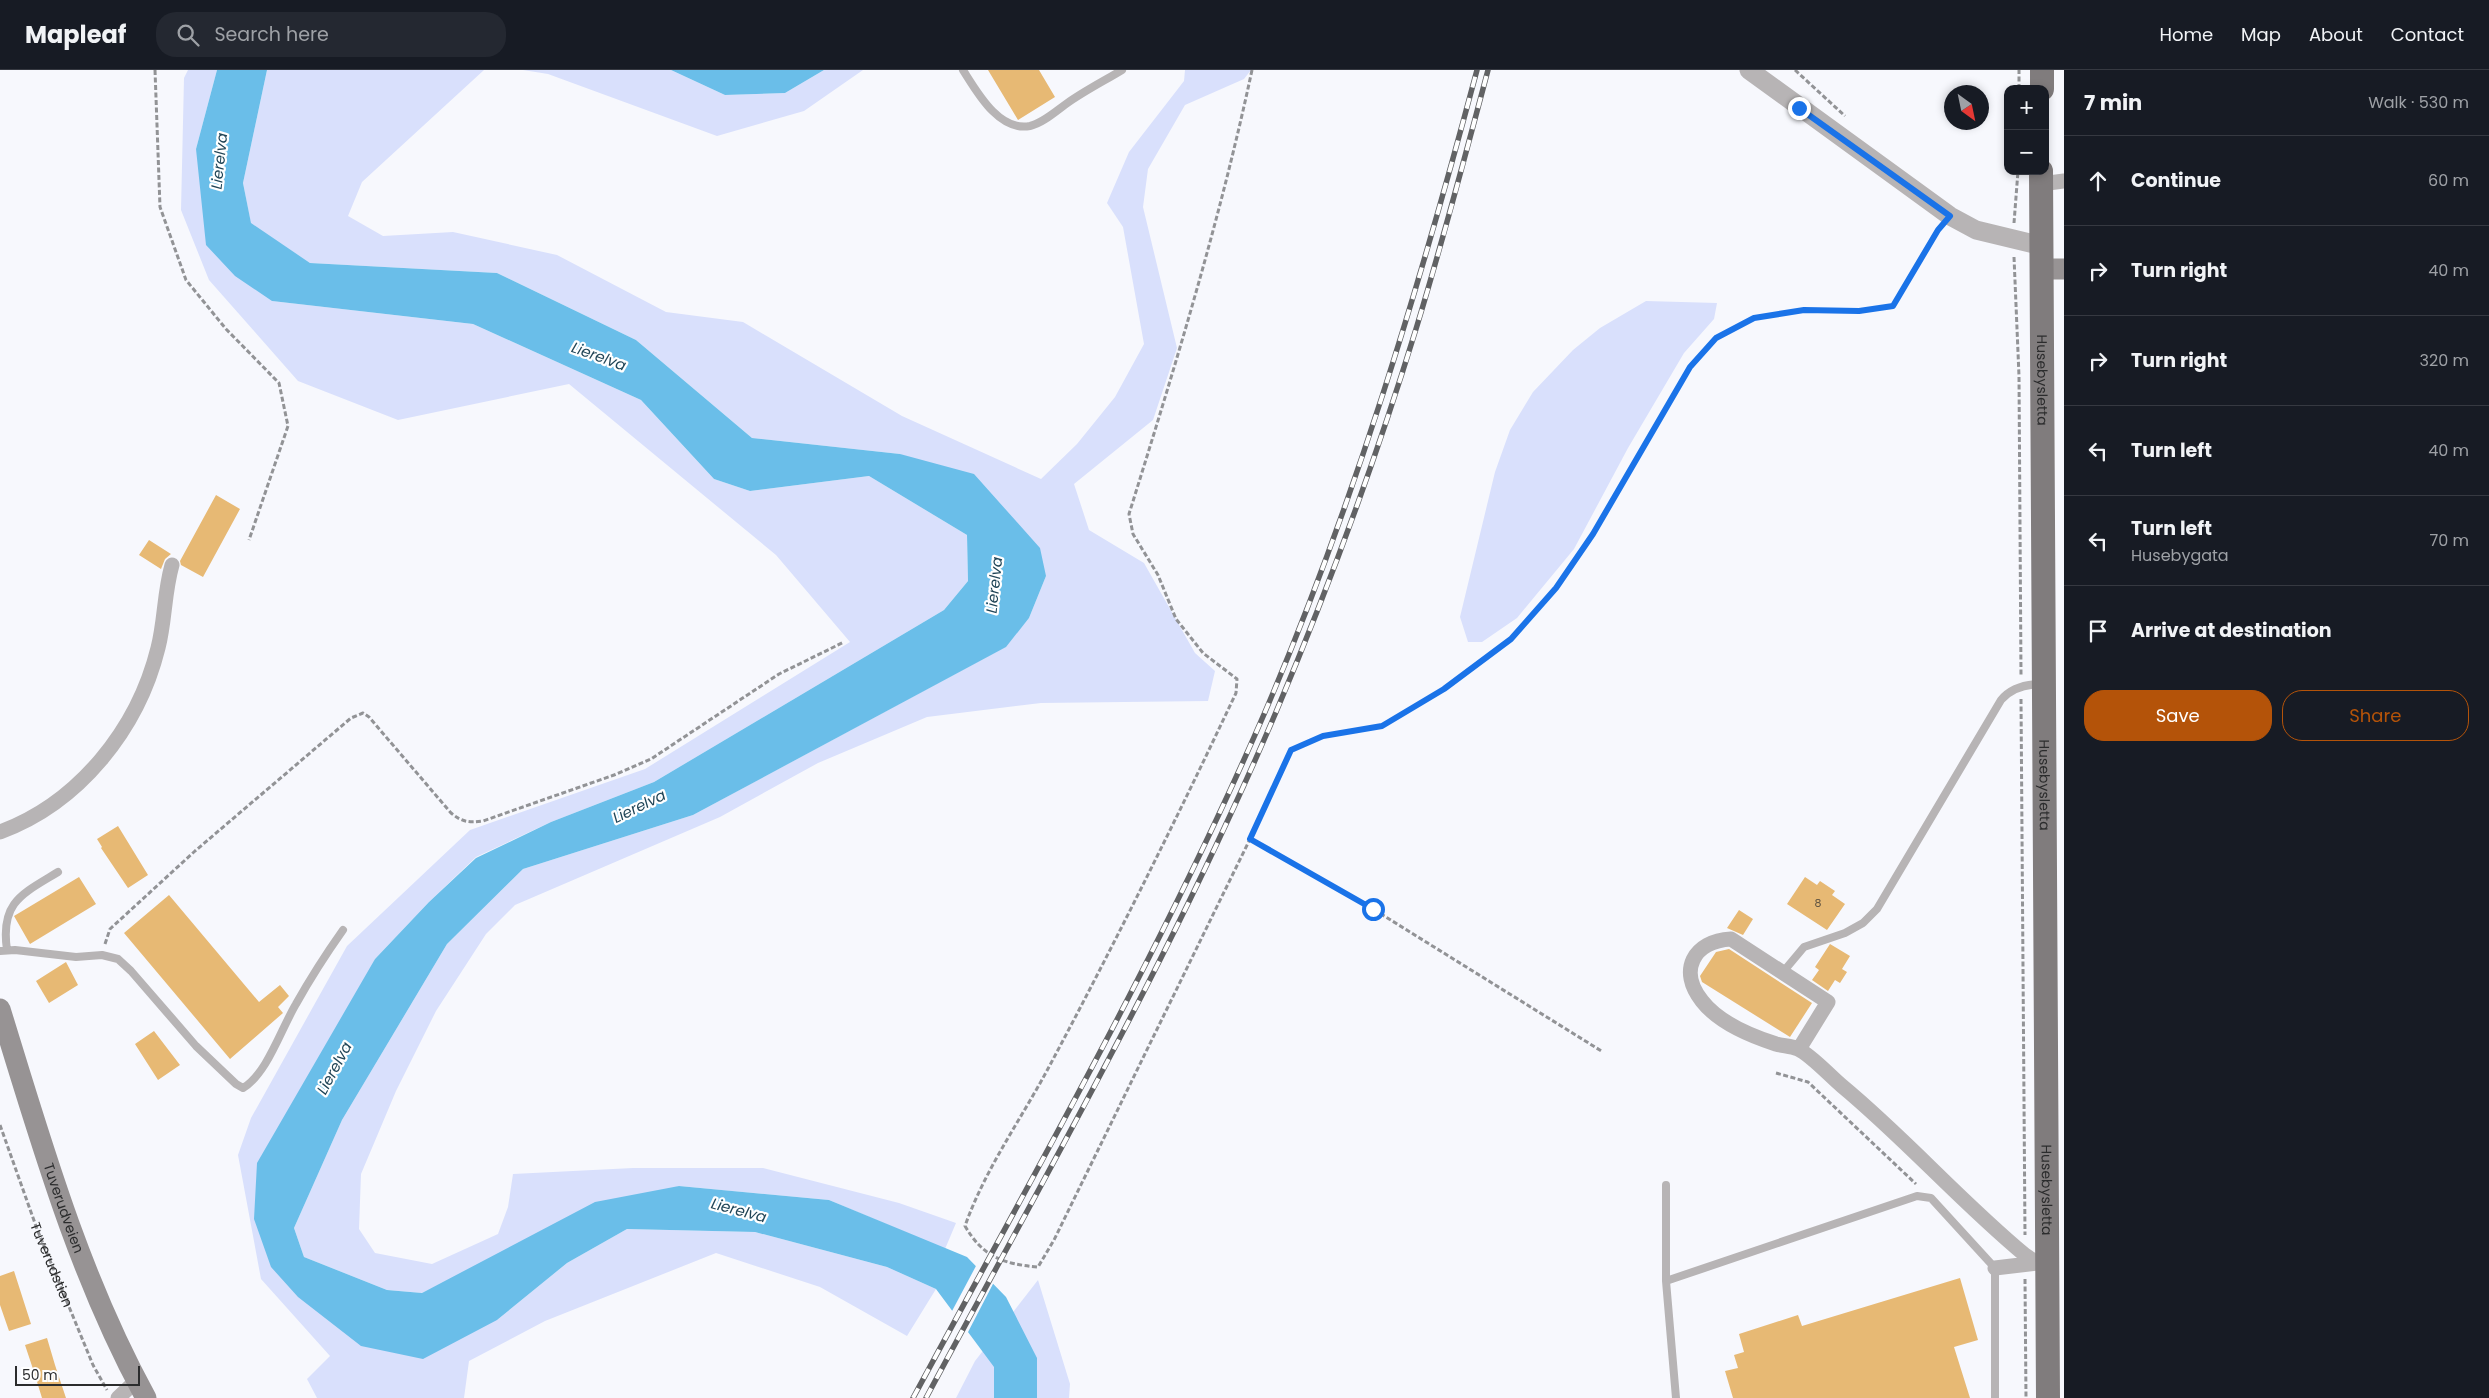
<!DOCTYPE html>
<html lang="en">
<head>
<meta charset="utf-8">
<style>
  :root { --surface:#171b24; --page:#242831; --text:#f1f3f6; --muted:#9ea1a6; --line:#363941; --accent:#b45309 }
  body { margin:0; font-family:Poppins,sans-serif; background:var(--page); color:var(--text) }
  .controls { position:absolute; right:15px; top:15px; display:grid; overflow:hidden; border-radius:10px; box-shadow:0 2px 8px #0003 }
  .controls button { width:45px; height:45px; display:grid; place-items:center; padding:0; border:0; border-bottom:1px solid var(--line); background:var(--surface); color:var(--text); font:25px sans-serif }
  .compass { position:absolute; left:1944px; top:15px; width:45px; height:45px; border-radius:50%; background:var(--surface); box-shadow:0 2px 8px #0003; rotate:147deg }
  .scale { position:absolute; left:15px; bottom:12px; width:125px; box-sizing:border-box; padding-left:5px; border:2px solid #2b2c2d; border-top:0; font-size:14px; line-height:18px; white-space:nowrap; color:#2b2c2d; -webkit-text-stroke:4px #fff; paint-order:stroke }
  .stop { position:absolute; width:15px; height:15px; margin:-11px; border:4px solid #1a73e8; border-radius:50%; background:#fff }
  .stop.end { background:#1a73e8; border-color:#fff; box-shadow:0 1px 5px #0008 }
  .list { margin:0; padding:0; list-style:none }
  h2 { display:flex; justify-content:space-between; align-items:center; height:65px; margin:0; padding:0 20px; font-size:21px }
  h2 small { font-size:16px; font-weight:400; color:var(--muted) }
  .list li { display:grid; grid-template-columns:32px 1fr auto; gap:15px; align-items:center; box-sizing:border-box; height:90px; padding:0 20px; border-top:1px solid var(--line) }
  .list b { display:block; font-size:19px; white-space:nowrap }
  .list p { margin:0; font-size:16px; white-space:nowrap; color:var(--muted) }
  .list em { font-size:16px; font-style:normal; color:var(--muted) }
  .actions { display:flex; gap:10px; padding:15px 20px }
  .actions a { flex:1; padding:11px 0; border:1px solid var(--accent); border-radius:20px; text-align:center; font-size:18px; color:var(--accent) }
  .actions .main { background:var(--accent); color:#fff }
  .icon { flex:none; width:28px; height:28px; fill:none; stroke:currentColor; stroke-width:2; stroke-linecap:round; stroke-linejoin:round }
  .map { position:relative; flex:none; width:2064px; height:1328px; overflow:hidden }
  header { display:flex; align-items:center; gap:30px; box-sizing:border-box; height:70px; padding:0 25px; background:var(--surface); border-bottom:1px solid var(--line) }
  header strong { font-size:24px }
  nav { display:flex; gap:28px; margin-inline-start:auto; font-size:18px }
  .search { width:350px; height:45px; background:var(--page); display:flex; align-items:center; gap:12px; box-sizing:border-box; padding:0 18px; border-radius:20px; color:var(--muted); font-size:19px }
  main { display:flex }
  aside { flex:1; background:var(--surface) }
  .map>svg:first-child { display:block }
  .green { fill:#d9e0fc }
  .water { fill:#6abee9 }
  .pier { fill:#f7f8fd }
  .building { fill:#e7b974 }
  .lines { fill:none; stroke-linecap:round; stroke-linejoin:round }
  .path { stroke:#929396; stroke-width:3; stroke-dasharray:5 2.5; stroke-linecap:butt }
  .service { stroke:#b7b4b5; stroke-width:8 }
  .minor { stroke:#b7b4b5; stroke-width:15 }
  .tertiary { stroke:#b7b4b5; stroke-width:19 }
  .secondary { stroke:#979394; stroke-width:21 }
  .primary { stroke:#807c7d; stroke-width:24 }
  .rail-casing { stroke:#616264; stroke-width:5.5 }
  .rail { stroke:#fff; stroke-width:4; stroke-dasharray:11; stroke-linecap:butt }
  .route { stroke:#1a73e8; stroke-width:6 }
  .labels { text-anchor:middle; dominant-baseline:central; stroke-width:4.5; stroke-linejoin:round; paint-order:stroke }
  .number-label { font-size:11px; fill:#5a4f3f }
  .street-label { font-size:14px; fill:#2b2c2d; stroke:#fff }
  .water-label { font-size:15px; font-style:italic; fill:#204557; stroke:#fff }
</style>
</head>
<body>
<header>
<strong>Mapleaf</strong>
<div class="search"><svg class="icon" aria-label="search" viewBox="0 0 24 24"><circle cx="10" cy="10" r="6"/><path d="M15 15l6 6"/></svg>Search here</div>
<nav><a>Home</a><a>Map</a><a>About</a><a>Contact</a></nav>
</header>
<main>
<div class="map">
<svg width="2064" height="1328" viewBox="0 0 2064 1328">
  <rect width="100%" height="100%" fill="#f7f8fd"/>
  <path class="green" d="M 188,0 L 217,0 L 196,79 L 272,231 L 473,254 L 641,330 L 714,409 L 750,421 L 869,406 L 967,465 L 968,511 L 944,540 L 654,712 L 551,752 L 476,787 L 429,832 L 375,889 L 271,1197 L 497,1250 L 567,1193 L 627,1159 L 755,1162 L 887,1197 L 936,1219 L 907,1266 L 820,1217 L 716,1183 L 545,1251 L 469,1291 L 464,1328 L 317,1328 L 307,1309 L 330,1286 L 261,1209 L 238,1085 L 251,1048 L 347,876 L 470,760 L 645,699 L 850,572 L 776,485 L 569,314 L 398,350 L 298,311 L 209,210 L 181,140 L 184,8 Z
    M 267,0 L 484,0 L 362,112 L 348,146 L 383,166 L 453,162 L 557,185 L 666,242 L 743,252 L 902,346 L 1041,409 L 1077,374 L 1115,327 L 1144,274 L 1123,157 L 1107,133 L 1129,82 L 1184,11 L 1185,0 L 1251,0 L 1244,9 L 1185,35 L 1148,99 L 1143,137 L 1177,278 L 1153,350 L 1074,414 L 1089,460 L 1144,493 L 1195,583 L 1215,601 L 1208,631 L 1041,633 L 927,647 L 818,693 L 720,747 L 515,835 L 486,864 L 436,941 L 396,1021 L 361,1104 L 359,1159 L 375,1183 L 432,1194 L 498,1164 L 508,1137 L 513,1104 L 633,1098 L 763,1098 L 899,1133 L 956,1153 L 945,1179 L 829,1130 L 679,1116 L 469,1200 L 422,1223 L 387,1220 L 304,1187 L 294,1158 L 342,1050 L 447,874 L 523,799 L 693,745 L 1005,577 L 1029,548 L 1046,506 L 900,384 L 752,368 L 636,270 L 497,203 L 310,193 L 251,154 L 243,113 Z
    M 523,0 L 671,0 L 725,25 L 785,23 L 824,0 L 863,0 L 804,41 L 717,66 L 548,4 Z
    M 1646,231 L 1717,233 L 1714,249 L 1684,283 L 1628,378 L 1574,479 L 1517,548 L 1482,572 L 1468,572 L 1460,547 L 1495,402 L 1510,360 L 1533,322 L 1573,280 L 1600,258 Z
    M 1038,1210 L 1070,1314 L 1069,1328 L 956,1328 L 975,1291 Z"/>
  <path class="water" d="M 217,0 L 267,0 L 243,113 L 251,153 L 310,193 L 497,203 L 636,270 L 752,368 L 900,384 L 974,404 L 1040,478 L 1046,506 L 1029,548 L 1006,577 L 693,745 L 523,799 L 447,874 L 342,1050 L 294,1158 L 304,1187 L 387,1220 L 422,1223 L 595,1132 L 679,1116 L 829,1130 L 967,1187 L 1006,1227 L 1037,1288 L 1037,1328 L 994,1328 L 994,1297 L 936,1219 L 887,1197 L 755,1162 L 627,1159 L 567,1193 L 497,1250 L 423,1289 L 361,1276 L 298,1227 L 271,1197 L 254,1149 L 257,1093 L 375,889 L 429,832 L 476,788 L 551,752 L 654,712 L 944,540 L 968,511 L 967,465 L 869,406 L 750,421 L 714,409 L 641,330 L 473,254 L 272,231 L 235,206 L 206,175 L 196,79 Z
    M 671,0 L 824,0 L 785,23 L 725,25 Z"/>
  <path class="pier" d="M 977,1194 L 994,1212 L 967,1264 L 951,1243 Z"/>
  <path class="building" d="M 988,0 L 1039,0 L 1055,27 L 1018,50 Z
    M 216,425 L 240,439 L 203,507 L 181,495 L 180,491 Z
    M 149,470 L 171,484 L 165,489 L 161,499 L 139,485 Z
    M 118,756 L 148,805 L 128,818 L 101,778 L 102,777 L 97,769 Z
    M 79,807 L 96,834 L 30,874 L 14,846 Z
    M 1805,807 L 1817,815 L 1820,811 L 1835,821 L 1832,825 L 1845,834 L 1827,860 L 1787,834 Z
    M 169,825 L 259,932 L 280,915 L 289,926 L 278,937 L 283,943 L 230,989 L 124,863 Z
    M 1739,840 L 1753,849 L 1743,865 L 1727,858 Z
    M 1830,874 L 1850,886 L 1842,899 L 1847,902 L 1840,913 L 1835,910 L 1828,921 L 1812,910 L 1819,900 L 1815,897 Z
    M 1729,879 L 1812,933 L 1790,967 L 1702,912 L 1700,906 L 1716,882 Z
    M 66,892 L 78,915 L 49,933 L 36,911 Z
    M 154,961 L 180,995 L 158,1010 L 135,974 Z
    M 14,1201 L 31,1254 L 9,1261 L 0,1235 L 0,1206 Z
    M 1960,1208 L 1978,1270 L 1954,1277 L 1970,1328 L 1733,1328 L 1725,1301 L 1738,1298 L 1734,1285 L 1744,1282 L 1739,1264 L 1798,1245 L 1802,1256 Z
    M 47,1268 L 55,1295 L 66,1328 L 42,1328 L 34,1302 L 25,1275 Z"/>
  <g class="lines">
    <g class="path">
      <path d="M 155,0 L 160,137 L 186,210 L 226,259 L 279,313 L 288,356 L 249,470"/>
      <path d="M 1252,0 C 1220,150 1175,297 1129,444 L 1133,464 L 1158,505 L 1176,549 L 1203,583 L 1237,609 L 1236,623 C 1177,748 1115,873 1050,995 C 1022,1048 985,1099 965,1156 C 983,1187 1003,1194 1038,1197 L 1054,1170 L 1250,769 L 1291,680 L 1323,666 L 1382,656 L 1444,619 L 1511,569 L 1556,518 L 1593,464 L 1690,297 L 1716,268 L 1754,248 L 1804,240 L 1859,241 L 1893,236 L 1939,159"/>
      <path d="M 1795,0 L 1845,46"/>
      <path d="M 2019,19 L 2019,0"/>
      <path d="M 2014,153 L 2018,101"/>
      <path d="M 2014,187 L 2019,306 L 2021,605"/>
      <path d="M 2021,629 L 2025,1165"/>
      <path d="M 1250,769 L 1373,839 L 1603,982"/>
      <path d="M 105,874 L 110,859 L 195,781 L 351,648 L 363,643 L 369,647 L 451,743 C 462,752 469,753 483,751 L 614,705 L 651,689 L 779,604 L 844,572"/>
      <path d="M 1776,1003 L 1808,1012 L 1916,1114"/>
      <path id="s1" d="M 0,1055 L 37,1159 L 93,1295 L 107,1320"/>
      <path d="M 2025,1209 L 2026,1328"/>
    </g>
    <path class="service" d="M 963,0 C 977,22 999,62 1030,56 C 1043,53 1056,41 1066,34 C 1084,21 1104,11 1122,0
      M 7,880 C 0,832 22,824 58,802
      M 0,881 L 15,880 L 76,887 L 102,885 L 118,889 L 131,901 L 196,976 L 236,1014 L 243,1018 C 267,1004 281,959 296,934 C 310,909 326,884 343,860
      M 1783,902 L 1804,877 L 1845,863 L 1863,853 L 1877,839 L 2001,630 C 2011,618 2026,614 2042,614
      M 1666,1115 L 1666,1211
      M 1676,1328 L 1666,1211 L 1917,1126 L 1931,1128 L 1995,1198 L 1995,1328"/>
    <path class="minor" d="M 2041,114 L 2064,111
      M 0,762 C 79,733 138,659 158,578 C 165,551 164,523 172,495
      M 1799,979 L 1828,932 L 1731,869 C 1693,871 1678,901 1702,931 C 1719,953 1751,966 1776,974 C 1783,976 1792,976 1798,979 C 1811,985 1830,1006 1842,1016 C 1906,1069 1961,1132 2025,1185 L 2037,1193 L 2047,1190
      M 1995,1198 L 2037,1193
      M 118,1328 L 137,1310"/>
    <path class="tertiary" d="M 1749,0 L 1950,146 L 1976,160 L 2042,176"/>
    <g class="secondary">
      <path d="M 2042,199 L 2064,199"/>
      <path id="s2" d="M 0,939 C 41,1072 79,1206 146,1328"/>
    </g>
    <g class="primary">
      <path d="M 2042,19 L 2042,0"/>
      <path id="s3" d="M 2041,101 L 2048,1328"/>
    </g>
    <g class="rail-casing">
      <path id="rail" d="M 913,1328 C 1035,1102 1163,878 1265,642 C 1354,434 1419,218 1477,0
        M 926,1328 C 1047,1102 1176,878 1276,642 C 1329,517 1376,389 1416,259 C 1442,174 1465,87 1488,0"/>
    </g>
    <use href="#rail" class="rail"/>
  </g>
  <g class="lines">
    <path class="route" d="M 1373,839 L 1250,769 L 1291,680 L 1323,666 L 1382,656 L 1444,619 L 1511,569 L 1556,518 L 1593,464 L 1690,297 L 1716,268 L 1754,248 L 1804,240 L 1859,241 L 1893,236 L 1938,160 L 1950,146 L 1799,38"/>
  </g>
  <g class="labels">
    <g class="number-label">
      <text x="1818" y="833">8</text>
    </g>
    <g class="street-label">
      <text stroke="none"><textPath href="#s3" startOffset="209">Husebysletta</textPath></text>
      <text stroke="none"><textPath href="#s3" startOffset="614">Husebysletta</textPath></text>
      <text stroke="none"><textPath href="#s3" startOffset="1019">Husebysletta</textPath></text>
      <text stroke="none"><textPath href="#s2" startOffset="209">Tuverudveien</textPath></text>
      <text stroke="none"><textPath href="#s1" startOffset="149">Tuverudstien</textPath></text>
    </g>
    <g class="water-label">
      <text transform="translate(219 91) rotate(-84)">Lierelva</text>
      <text transform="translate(599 286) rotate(20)">Lierelva</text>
      <text transform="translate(994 515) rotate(-84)">Lierelva</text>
      <text transform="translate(639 736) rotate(-26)">Lierelva</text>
      <text transform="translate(334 998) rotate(-62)">Lierelva</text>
      <text transform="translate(739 1140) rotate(15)">Lierelva</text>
    </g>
  </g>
</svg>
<div class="controls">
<button>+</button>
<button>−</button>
</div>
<svg class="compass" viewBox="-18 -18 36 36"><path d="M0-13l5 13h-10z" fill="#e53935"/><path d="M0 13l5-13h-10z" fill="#9ea1a6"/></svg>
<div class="scale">50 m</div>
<div class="stop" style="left:1373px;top:839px"></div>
<div class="stop end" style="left:1799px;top:38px"></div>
</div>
<aside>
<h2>7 min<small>Walk · 530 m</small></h2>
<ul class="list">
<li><svg class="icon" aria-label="ahead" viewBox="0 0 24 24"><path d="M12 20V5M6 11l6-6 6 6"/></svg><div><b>Continue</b></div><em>60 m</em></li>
<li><svg class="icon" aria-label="right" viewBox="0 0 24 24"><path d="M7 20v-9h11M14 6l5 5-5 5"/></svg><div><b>Turn right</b></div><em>40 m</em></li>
<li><svg class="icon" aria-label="right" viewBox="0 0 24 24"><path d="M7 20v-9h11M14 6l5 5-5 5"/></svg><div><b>Turn right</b></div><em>320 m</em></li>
<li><svg class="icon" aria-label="left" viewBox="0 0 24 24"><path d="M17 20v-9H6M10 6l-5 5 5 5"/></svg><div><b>Turn left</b></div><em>40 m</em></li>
<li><svg class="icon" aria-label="left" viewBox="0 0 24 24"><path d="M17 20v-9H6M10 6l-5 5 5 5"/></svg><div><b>Turn left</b><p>Husebygata</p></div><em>70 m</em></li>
<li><svg class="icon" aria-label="arrive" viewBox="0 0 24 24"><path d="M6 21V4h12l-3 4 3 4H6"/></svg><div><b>Arrive at destination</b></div></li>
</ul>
<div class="actions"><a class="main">Save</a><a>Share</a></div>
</aside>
</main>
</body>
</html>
